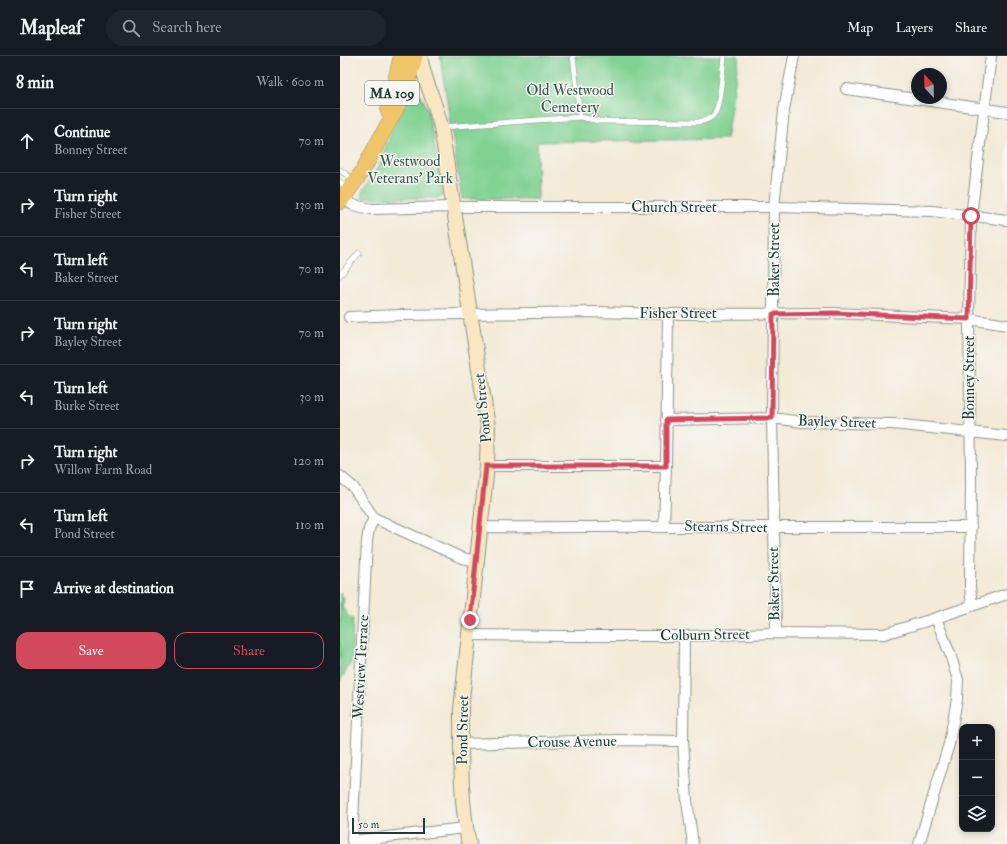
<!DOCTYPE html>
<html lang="en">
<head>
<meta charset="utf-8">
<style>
  :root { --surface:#171b24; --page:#20242c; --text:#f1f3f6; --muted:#9ea1a6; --line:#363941; --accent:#d1495b }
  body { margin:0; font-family:"IM FELL Double Pica",serif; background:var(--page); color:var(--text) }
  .controls { position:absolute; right:12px; bottom:12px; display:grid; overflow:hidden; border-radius:8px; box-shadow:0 2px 6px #0003 }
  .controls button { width:36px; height:36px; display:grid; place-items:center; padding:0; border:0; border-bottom:1px solid var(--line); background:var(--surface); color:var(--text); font:20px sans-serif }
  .compass { position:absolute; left:571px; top:12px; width:36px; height:36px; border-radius:50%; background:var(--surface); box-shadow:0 2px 6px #0003; rotate:338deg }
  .scale { position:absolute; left:12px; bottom:10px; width:73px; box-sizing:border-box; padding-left:4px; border:2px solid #1f3d34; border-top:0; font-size:11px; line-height:14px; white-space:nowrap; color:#1f3d34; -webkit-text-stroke:3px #f6f6f2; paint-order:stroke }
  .stop { position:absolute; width:12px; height:12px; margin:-9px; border:3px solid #d1495b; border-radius:50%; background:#fff }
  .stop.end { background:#d1495b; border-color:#fff; box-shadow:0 1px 4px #0008 }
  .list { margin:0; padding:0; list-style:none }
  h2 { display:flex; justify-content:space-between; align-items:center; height:52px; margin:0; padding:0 16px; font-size:17px }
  h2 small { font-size:13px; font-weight:400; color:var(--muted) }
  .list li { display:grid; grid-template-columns:26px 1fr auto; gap:12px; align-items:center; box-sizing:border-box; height:64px; padding:0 16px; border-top:1px solid var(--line) }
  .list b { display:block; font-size:15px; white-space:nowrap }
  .list p { margin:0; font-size:13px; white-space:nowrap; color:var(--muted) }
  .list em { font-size:13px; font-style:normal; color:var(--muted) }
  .actions { display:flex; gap:8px; padding:12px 16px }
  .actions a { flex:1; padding:9px 0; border:1px solid var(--accent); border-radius:12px; text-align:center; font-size:14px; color:var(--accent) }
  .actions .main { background:var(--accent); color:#fff }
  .icon { flex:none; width:22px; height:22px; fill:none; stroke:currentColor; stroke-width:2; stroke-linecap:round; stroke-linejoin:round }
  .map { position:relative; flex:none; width:667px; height:788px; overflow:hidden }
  header { display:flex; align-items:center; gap:24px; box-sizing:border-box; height:56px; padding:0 20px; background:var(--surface); border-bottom:1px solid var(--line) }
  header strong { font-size:19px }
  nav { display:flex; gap:22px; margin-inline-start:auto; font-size:14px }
  .search { width:280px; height:36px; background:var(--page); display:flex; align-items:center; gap:10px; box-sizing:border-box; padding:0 14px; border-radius:22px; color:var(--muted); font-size:15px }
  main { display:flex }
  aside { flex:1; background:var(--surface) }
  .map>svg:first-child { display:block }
  .green { fill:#80d192; stroke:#508763 }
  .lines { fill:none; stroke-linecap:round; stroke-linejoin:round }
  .lane-casing { stroke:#899486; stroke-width:6 }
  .street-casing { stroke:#899486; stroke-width:12 }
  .secondary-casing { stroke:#899486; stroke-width:16 }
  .primary-casing { stroke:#899486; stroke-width:16 }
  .lane { stroke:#fff; stroke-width:5 }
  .street { stroke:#fff; stroke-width:10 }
  .secondary { stroke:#f9e7c3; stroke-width:14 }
  .primary { stroke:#f0c469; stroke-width:15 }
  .route { stroke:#d1495b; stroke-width:5 }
  .labels { text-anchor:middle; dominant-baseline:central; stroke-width:3; stroke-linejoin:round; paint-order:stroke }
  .shield { fill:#f6f6f2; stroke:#60746d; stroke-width:1 }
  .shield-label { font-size:14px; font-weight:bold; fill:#1f3d34 }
  .park-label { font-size:15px; fill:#325b47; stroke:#f6f6f2 }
  .street-label { font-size:15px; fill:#1f3d34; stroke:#f6f6f2 }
</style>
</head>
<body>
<header>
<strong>Mapleaf</strong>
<div class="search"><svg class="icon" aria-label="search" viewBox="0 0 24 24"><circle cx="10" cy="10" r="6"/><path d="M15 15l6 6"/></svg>Search here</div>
<nav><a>Map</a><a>Layers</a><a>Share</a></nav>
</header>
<main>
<aside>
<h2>8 min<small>Walk · 600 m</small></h2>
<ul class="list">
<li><svg class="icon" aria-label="ahead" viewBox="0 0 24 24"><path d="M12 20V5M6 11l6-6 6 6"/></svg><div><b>Continue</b><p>Bonney Street</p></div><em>70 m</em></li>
<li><svg class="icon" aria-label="right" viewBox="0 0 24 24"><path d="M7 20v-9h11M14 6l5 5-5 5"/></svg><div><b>Turn right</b><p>Fisher Street</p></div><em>130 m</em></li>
<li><svg class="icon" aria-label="left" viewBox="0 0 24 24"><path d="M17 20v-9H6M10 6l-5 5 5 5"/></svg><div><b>Turn left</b><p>Baker Street</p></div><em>70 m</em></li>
<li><svg class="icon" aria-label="right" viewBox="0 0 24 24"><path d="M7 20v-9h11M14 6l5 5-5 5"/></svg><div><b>Turn right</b><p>Bayley Street</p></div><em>70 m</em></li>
<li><svg class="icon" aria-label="left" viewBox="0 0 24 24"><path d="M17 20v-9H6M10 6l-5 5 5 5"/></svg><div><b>Turn left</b><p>Burke Street</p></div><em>30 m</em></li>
<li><svg class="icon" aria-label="right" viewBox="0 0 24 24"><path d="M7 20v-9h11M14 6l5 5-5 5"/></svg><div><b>Turn right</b><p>Willow Farm Road</p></div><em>120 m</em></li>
<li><svg class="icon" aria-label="left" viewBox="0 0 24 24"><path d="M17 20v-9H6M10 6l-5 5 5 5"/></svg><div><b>Turn left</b><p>Pond Street</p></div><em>110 m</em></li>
<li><svg class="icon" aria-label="arrive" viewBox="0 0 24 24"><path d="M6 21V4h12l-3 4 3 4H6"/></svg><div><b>Arrive at destination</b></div></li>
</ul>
<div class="actions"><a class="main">Save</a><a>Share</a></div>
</aside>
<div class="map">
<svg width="667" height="788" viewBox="0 0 667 788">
  <rect width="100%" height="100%" fill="#f6f6f2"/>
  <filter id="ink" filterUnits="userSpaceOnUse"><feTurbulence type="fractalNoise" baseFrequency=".025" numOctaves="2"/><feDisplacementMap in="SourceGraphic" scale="8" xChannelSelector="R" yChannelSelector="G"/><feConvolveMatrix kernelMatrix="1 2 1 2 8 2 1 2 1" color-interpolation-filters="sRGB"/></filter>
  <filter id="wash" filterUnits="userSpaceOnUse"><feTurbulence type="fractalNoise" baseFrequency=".012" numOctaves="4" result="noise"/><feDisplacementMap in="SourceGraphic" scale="16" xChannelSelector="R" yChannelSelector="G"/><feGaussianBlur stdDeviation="0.9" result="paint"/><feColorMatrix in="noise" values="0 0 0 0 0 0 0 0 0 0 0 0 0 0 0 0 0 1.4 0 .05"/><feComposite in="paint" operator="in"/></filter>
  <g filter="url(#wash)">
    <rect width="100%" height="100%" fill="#f3ead8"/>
    <path class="green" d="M 100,0 L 399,0 L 386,83 L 197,86 L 198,143 L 122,143 Z
      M 76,31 L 88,53 L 103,139 L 97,142 L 23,142 L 21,138 L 42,104 L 41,101 L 71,32 Z
      M 0,537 L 4,543 L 2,551 L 4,554 L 9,561 L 13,563 L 11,607 L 0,625 Z"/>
  </g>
  <g filter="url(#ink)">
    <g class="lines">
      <g class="lane-casing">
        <path id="lane" d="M 233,0 L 240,61
          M 102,71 L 240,61 L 259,65 L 359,66 C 365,64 372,63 375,57 C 380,48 383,12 384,0
          M 0,114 L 14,124
          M 0,126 L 9,133
          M 0,219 L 19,197"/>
      </g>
      <g class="street-casing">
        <path id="street" d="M 506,33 L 667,56
          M 4,142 L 13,149 L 31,153 L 113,151 L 434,151 L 592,155 L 667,164
          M 9,261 L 60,259 L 256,256 L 328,258 L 494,257 L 629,263 L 667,269
          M 326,364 L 432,362 L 462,366 L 553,368 L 667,380
          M 147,410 L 326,410
          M 0,420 L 13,431 L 34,462 L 122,502 L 137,505
          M 34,462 L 29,473 L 27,485 L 12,785 L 125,772
          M 140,471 C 202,472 263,470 325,471 C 427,471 529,471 631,471
          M 324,471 L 326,410 L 328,258
          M 632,550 L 630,531 L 631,420 L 629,263 L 631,160 L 651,0
          M 436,577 L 432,362 L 434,151 L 444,54 L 454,0
          M 129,579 L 222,580 L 344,580 L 436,577 L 544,578 L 596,562 L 667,538
          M 344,580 L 343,685 L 347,745 L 353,788
          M 121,688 L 276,684 L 343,685
          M 579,788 L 609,688 L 617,643 L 618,624 L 610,598 L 596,562"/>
      </g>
      <g class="secondary-casing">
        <path id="secondary" d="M 80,0 C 84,25 96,47 101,71 L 148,371 L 147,410 L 121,653 C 121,697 120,744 129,788"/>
      </g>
      <g class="primary-casing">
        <path id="primary" d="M 48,55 L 61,0
          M 0,146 L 22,116 L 56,53 L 66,32 L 75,0"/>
      </g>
      <use href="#lane" class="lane"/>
      <use href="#street" class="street"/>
      <use href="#secondary" class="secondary"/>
      <use href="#primary" class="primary"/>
    </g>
  </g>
  <g class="lines" filter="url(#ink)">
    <path class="route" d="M 130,564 L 146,410 L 326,410 L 326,364 L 432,362 L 433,258 L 494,257 L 629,263 L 631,160"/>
  </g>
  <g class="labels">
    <rect class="shield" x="25" y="25" width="54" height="24" rx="3"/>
    <g class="shield-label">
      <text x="52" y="37">MA 109</text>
    </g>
    <g class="park-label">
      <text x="230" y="34">Old Westwood<tspan x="230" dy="17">Cemetery</tspan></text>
      <text x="70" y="105">Westwood<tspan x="70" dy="17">Veterans' Park</tspan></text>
    </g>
    <g class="street-label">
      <text x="334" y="151">Church Street</text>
      <text transform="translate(434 204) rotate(-90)">Baker Street</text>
      <text x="338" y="257">Fisher Street</text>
      <text transform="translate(629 322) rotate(-90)">Bonney Street</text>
      <text transform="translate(143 352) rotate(-96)">Pond Street</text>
      <text transform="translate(497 366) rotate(2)">Bayley Street</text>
      <text transform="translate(386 471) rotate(1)">Stearns Street</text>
      <text transform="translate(434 528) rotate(-91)">Baker Street</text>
      <text transform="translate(365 579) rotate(-1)">Colburn Street</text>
      <text transform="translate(21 611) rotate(-87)">Westview Terrace</text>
      <text transform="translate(123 674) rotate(-89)">Pond Street</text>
      <text transform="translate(232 686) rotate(-1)">Crouse Avenue</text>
    </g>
  </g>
</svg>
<div class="controls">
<button>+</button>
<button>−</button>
<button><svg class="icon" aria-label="layers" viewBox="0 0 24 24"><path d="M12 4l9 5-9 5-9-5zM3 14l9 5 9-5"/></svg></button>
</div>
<svg class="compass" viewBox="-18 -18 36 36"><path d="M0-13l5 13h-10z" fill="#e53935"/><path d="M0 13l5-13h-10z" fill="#9ea1a6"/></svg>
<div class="scale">50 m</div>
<div class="stop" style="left:631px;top:160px"></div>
<div class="stop end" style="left:130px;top:564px"></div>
</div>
</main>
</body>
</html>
